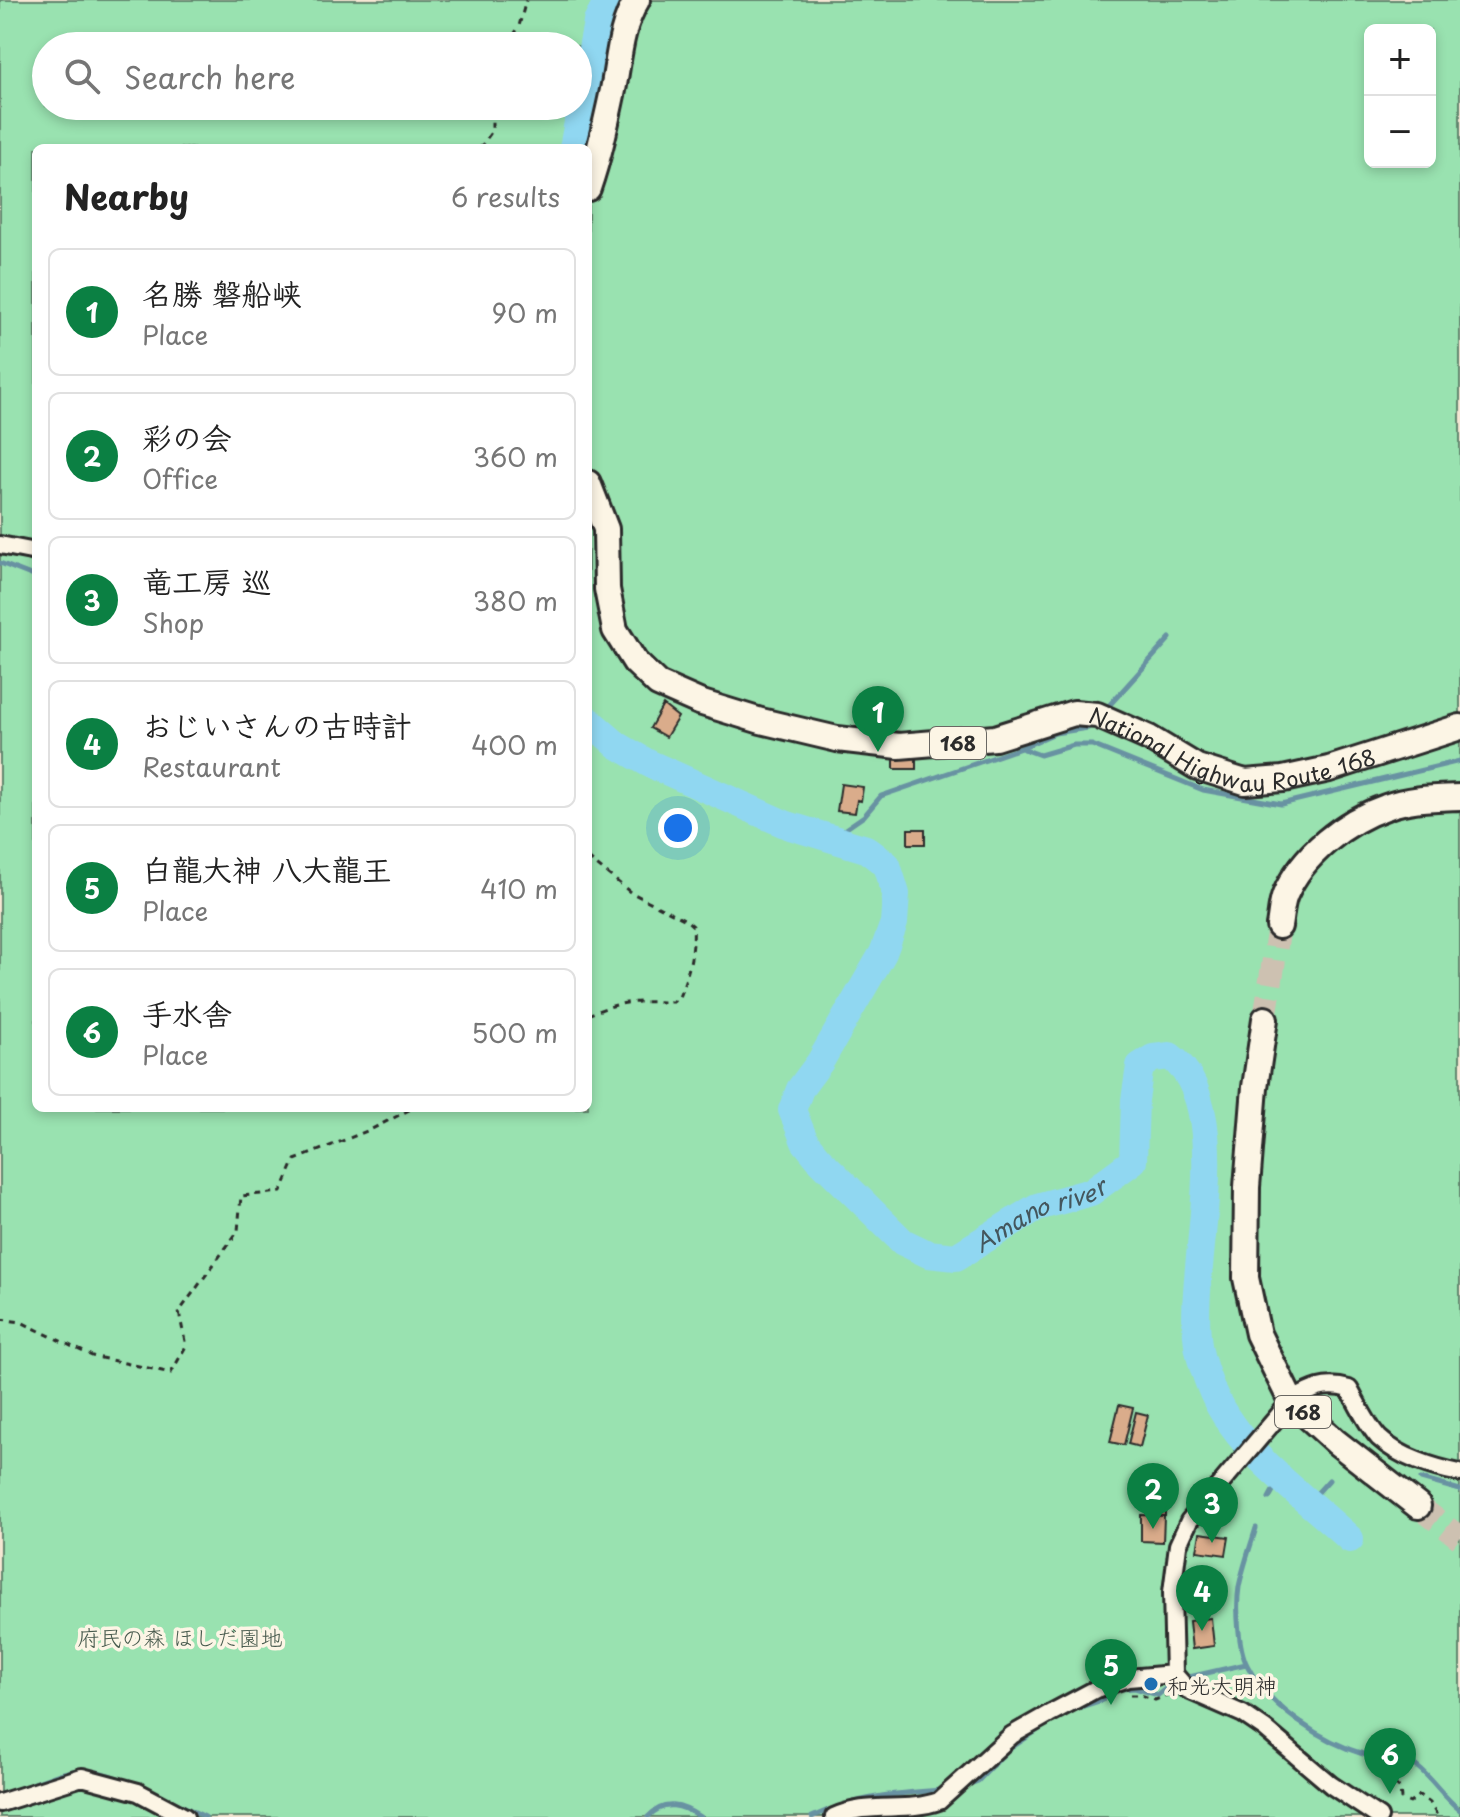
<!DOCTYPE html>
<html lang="en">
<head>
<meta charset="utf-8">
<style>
  :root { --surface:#fff; --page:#f6f6f6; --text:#222; --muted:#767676; --line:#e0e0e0; --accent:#0b8043 }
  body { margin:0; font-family:"Playpen Sans","Klee One",sans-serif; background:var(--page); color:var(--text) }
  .controls { position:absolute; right:24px; top:24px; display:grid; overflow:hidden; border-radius:12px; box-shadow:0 4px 12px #0003 }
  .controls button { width:72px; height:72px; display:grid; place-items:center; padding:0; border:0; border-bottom:2px solid var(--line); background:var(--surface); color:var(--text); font:40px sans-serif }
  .you { position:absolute; left:678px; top:828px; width:28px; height:28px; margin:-20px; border:6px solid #fff; border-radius:50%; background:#1a73e8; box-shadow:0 0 0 12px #1a73e833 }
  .badge { display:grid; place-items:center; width:52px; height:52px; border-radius:50%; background:var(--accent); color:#fff; font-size:26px; font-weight:700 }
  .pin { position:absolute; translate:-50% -66px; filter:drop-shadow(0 2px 4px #0008) }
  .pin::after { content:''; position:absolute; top:42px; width:28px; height:24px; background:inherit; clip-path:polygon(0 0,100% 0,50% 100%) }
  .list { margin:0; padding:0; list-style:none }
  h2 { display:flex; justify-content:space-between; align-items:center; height:104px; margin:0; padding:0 32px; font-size:34px }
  h2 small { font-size:26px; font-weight:400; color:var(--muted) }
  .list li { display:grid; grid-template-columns:52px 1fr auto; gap:24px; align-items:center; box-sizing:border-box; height:128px; margin:0 16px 16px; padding:0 16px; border:2px solid var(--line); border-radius:12px }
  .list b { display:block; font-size:30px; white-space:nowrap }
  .list p { margin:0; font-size:26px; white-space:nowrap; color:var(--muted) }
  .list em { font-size:26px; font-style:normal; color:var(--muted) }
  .icon { flex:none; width:44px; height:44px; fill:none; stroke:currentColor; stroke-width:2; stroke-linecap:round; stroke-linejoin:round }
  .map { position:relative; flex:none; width:1460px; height:1817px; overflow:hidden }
  .search { position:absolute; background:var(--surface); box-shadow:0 4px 12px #0003; left:32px; top:32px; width:560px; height:88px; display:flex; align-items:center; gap:20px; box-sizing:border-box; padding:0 28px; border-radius:44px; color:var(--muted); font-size:30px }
  .panel { position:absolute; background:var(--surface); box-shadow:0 4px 12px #0003; left:32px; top:144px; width:560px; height:968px; border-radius:12px }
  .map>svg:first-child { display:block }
  .green { fill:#99e2b0; stroke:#62866e; stroke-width:2; fill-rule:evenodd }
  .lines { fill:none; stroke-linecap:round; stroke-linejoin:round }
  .stream { stroke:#6892a2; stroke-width:5 }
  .river { stroke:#90d7f1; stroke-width:28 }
  .building { fill:#daac8b; stroke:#2b2b2b; stroke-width:2 }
  .highway-tunnel { stroke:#cdc1b1; stroke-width:24; stroke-dasharray:24 12; stroke-linecap:butt }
  .minor-casing { stroke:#2b2b2b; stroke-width:22 }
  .highway-casing { stroke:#2b2b2b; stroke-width:30 }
  .path { stroke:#2b2b2b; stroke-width:3; stroke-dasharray:6 6; stroke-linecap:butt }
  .minor { stroke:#fcf5e5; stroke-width:16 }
  .highway { stroke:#fcf5e5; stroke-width:24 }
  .poi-dot { fill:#1f6fb2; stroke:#fcf5e5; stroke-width:3 }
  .labels { text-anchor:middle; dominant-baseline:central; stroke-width:7; stroke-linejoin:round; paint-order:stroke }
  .shield { fill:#fcf5e5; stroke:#6a6863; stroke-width:2 }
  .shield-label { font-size:20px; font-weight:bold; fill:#2b2b2b }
  .street-label { font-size:22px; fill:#2b2b2b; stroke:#fcf5e5 }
  .park-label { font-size:22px; fill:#46594c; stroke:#fcf5e5 }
  .poi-label { font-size:22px; fill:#2b2b2b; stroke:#fcf5e5; text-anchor:start }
  .water-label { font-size:24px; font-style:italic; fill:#44565c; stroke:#fcf5e5 }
</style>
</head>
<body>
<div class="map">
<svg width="1460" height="1817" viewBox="0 0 1460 1817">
  <rect width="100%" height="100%" fill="#f5e6d3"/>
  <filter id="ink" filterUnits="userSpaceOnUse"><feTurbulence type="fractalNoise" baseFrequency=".0125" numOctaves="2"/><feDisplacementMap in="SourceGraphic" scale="16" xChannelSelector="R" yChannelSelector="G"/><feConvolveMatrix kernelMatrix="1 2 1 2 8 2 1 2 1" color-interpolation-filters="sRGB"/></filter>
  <g filter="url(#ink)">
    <path class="green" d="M 0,0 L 1460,0 L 1460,1817 L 0,1817 ZM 1370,30 L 1430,30 L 1430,162 L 1370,162 ZM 46,46 L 578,46 L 578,106 L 46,106 ZM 36,148 L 588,148 L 588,1108 L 36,1108 Z"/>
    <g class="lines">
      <path class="stream" d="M 0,563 L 36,577
        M 1105,710 L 1170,638
        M 1021,748 L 1040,755 L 1074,745 L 1092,745 L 1203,790 L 1281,804 L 1460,761
        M 832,838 L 864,816 L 881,796 L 1021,748 L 1055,733 L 1088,728 L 1093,723
        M 1421,1479 L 1460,1490
        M 1269,1498 L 1281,1476
        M 1310,1501 L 1329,1480
        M 1256,1528 C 1250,1548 1243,1567 1239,1587 C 1236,1606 1238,1648 1247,1665 C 1268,1707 1322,1742 1366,1755 C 1377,1759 1391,1753 1402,1758 C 1427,1768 1439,1794 1460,1810
        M 1189,1677 L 1246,1664
        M 1077,1708 L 1102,1700 L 1107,1693 L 1119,1689 L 1135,1688 L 1158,1695 L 1170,1685
        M 27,1786 C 70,1770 79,1763 124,1780
        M 960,1788 L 978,1781 L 1008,1750 L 1047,1724
        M 166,1798 L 205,1817
        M 648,1817 C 664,1799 682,1805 700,1817
        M 812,1817 C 853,1797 897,1793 942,1790"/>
      <g class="river">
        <path d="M 573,148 L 597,22 L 608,0"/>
        <path id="s1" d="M 588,720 L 617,745 L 648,763 L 787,825 L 866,849 L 887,865 L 896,894 L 894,923 L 883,953 L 820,1062 L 800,1089 L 792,1110 L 805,1142 L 818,1158 L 903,1242 L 928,1254 L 956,1257 L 1037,1207 L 1091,1192 L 1133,1161 L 1135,1100 L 1140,1066 L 1153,1058 L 1170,1056 C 1237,1105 1189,1264 1197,1336 C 1198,1352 1203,1368 1209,1383 C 1233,1449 1301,1493 1350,1539"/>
      </g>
    </g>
    <path class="building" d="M 663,705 L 678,717 L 666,737 L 650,728 Z
      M 894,757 L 916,757 L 916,769 L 894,769 Z
      M 841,784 L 863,787 L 861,801 L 857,800 L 855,813 L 837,811 Z
      M 908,829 L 925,829 L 925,844 L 908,844 Z
      M 1119,1405 L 1133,1408 L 1124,1445 L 1110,1442 Z
      M 1136,1412 L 1148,1415 L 1140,1447 L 1128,1444 Z
      M 1148,1501 L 1165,1501 L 1165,1516 L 1148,1515 Z
      M 1141,1515 L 1164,1516 L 1163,1542 L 1141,1541 Z
      M 1200,1533 L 1229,1537 L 1226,1555 L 1197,1551 Z
      M 1211,1618 L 1214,1646 L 1192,1649 L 1189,1621 Z"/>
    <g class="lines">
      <path class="highway-tunnel" d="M 1265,1019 L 1279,926
        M 1418,1506 L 1460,1538"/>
      <g class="minor-casing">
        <path id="minor" d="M 0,545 L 36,552
          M 0,1803 L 82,1777 L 138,1792 L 185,1817
          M 834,1817 C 867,1801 905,1813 939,1801 L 1012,1735 L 1049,1714 L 1096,1689 L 1128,1678 L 1174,1674
          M 1379,1817 L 1331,1785 L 1265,1729 L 1243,1714 L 1188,1690 L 1174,1674 L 1172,1592 L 1178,1545 L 1189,1521 L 1291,1401 C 1312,1389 1325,1382 1349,1389 C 1358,1405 1367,1425 1379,1438 C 1399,1457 1434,1468 1460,1473"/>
      </g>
      <g class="highway-casing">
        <g id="highway">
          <path d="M 588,188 C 599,156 606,123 613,90 C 619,60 620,27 637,0"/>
          <path id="s2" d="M 588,483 L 606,529 L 607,589 L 615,630 L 635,662 L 658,684 L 699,702 L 761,721 L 837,739 L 899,746 L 995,738 L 1074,713 L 1097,715 L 1149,738 L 1197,767 L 1245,782 L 1283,779 L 1329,769 L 1460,727"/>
          <path d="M 1279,926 C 1281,916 1281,905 1285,895 C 1302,855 1345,821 1386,807 C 1409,798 1435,798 1460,797"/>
          <path d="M 1265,1019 L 1255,1087 L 1247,1187 L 1246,1278 L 1258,1334 L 1291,1401 L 1336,1442 L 1418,1506"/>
        </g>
      </g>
      <path class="path" d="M 508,46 L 519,26 L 526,0
        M 480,148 L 492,131 L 492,106
        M 588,858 L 630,892 L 686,920 L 693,926 C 695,950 688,975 679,997 L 673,1002 C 635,1002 625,999 588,1015
        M 0,1319 L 21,1322 L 92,1356 L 171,1373 L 186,1346 L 179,1312 L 238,1231 L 241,1196 L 281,1192 L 295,1160 L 372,1129 L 413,1108
        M 1130,1695 L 1141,1695 L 1155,1700 L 1173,1694
        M 1395,1784 L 1400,1789 L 1401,1799 L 1410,1803 L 1419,1795 L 1430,1803 L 1438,1817"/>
      <use href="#minor" class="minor"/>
      <use href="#highway" class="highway"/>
    </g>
  </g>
  <circle class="poi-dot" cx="1151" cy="1684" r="8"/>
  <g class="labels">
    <g class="shield">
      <rect x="930" y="727" width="56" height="32" rx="6"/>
      <rect x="1275" y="1396" width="56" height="32" rx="6"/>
    </g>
    <g class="shield-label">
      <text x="958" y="743">168</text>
      <text x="1303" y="1412">168</text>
    </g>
    <g class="street-label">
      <text stroke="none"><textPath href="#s2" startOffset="818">National Highway Route 168</textPath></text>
    </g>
    <g class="park-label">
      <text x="180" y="1636">府民の森 ほしだ園地</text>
    </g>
    <g class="poi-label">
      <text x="1167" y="1684">和光大明神</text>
    </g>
    <g class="water-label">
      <text stroke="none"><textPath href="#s1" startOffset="934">Amano river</textPath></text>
    </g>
  </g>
</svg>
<div class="controls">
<button>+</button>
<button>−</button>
</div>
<div class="you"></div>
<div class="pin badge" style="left:878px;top:752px">1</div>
<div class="pin badge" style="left:1153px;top:1529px">2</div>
<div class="pin badge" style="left:1212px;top:1543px">3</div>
<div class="pin badge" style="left:1202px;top:1631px">4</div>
<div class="pin badge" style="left:1111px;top:1705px">5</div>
<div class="pin badge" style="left:1390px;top:1794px">6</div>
<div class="search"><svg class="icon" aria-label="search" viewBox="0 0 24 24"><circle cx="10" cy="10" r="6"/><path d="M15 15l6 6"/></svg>Search here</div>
<section class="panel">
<h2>Nearby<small>6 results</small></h2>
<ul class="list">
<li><span class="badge">1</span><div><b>名勝 磐船峡</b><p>Place</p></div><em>90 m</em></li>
<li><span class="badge">2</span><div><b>彩の会</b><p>Office</p></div><em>360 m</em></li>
<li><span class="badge">3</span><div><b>竜工房 巡</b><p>Shop</p></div><em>380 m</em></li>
<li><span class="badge">4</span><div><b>おじいさんの古時計</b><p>Restaurant</p></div><em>400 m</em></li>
<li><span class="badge">5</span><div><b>白龍大神 八大龍王</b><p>Place</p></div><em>410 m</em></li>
<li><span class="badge">6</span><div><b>手水舎</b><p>Place</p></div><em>500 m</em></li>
</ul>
</section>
</div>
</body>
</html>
